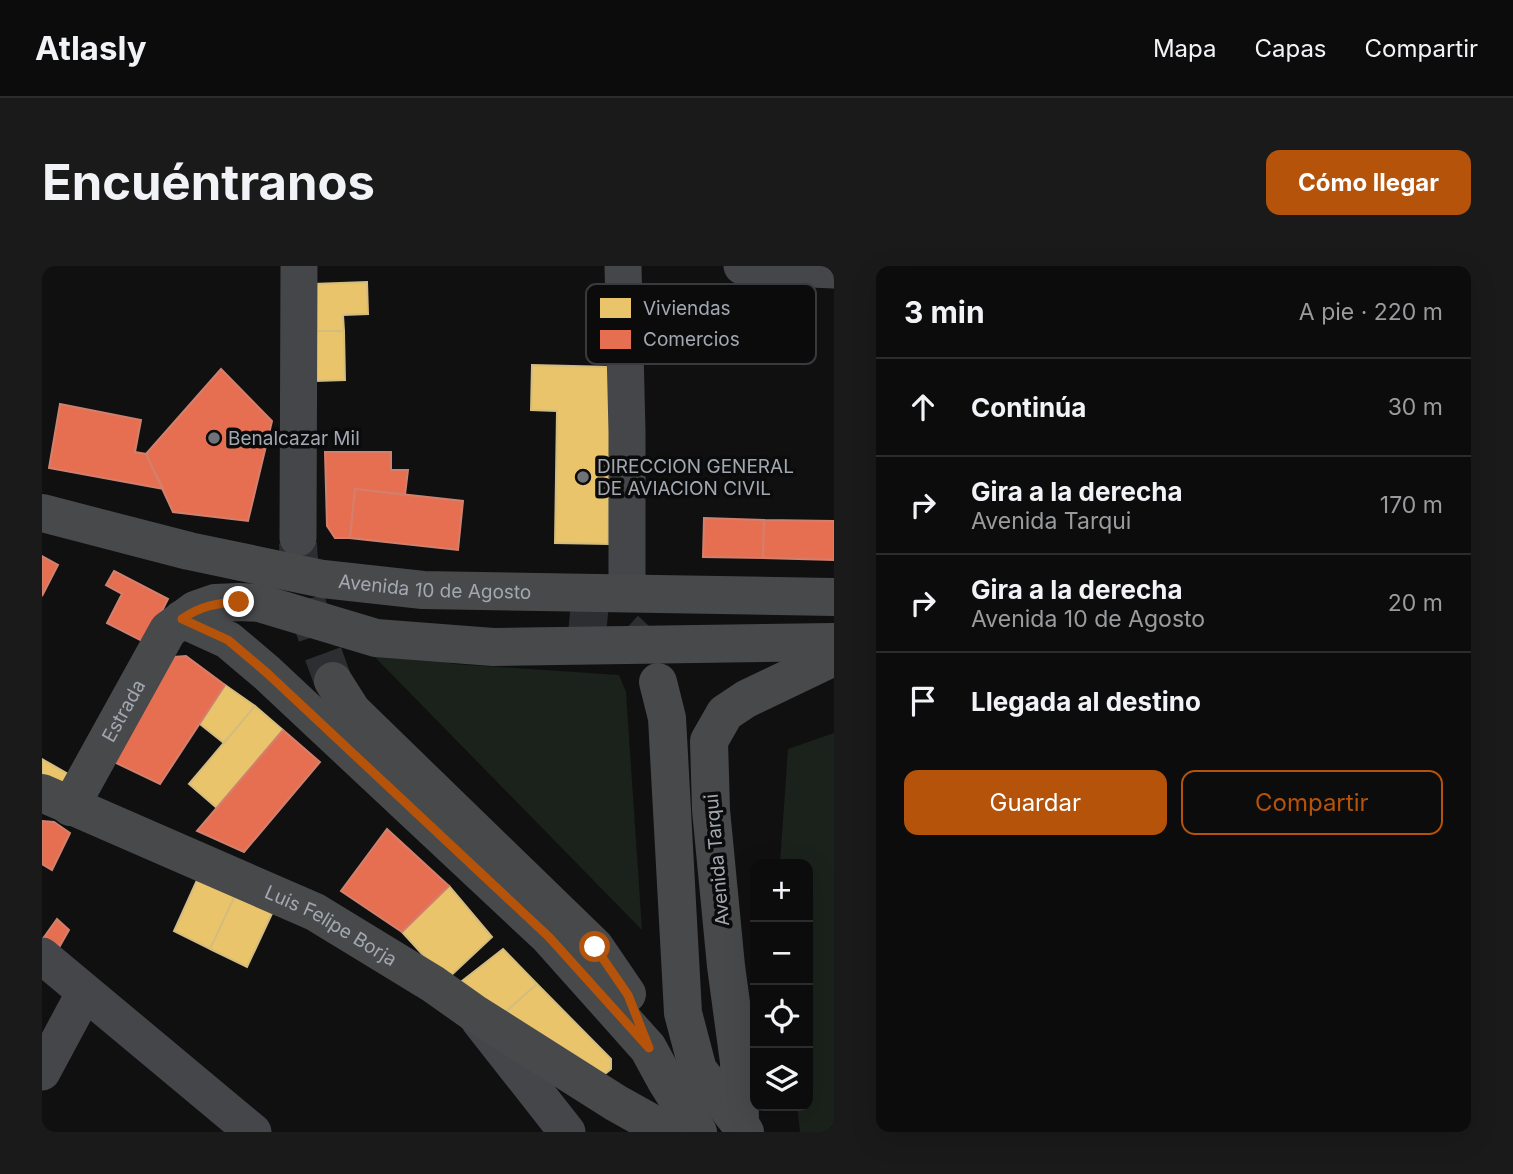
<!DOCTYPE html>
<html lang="es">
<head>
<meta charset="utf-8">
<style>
  :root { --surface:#0c0c0d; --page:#1a1a1b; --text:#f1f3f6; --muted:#9a9b9d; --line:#2c2c2e; --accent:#b45309 }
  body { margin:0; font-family:Inter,sans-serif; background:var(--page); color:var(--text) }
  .controls { position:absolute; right:21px; bottom:21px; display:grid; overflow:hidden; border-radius:14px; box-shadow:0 7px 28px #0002 }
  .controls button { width:63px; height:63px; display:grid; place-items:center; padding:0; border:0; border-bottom:2px solid var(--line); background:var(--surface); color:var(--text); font:35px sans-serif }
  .stop { position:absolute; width:21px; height:21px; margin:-16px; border:5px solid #b45309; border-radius:50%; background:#fff }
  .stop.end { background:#b45309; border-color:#fff; box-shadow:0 2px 7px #0008 }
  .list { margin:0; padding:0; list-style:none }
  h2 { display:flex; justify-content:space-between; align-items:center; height:91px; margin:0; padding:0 28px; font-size:30px }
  h2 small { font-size:23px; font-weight:400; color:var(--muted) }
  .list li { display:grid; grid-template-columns:46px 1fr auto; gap:21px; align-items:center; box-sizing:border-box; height:98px; padding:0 28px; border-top:2px solid var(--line) }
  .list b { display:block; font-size:26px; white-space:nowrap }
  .list p { margin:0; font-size:23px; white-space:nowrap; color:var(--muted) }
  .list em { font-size:23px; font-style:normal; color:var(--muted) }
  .actions { display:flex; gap:14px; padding:21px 28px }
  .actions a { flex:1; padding:16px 0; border:2px solid var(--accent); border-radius:14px; text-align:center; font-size:24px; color:var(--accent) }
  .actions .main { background:var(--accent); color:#fff }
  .icon { flex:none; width:38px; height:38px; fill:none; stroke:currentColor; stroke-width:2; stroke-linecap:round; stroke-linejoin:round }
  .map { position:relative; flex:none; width:792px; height:866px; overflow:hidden; border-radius:14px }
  header { display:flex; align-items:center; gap:42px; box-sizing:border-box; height:98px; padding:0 35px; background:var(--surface); border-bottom:2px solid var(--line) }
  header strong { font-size:33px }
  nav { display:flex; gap:38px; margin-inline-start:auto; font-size:24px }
  .intro { display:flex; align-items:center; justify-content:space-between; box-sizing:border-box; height:168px; padding:0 42px }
  h1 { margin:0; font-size:49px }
  .button { padding:18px 32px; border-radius:14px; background:var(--accent); color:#fff; font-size:24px; font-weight:700 }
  main { display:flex; gap:42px; padding:0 42px }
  aside { flex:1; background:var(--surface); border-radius:14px; box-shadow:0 7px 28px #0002 }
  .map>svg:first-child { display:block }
  .green { fill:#1b211b }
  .homes { fill:#e9c46a; stroke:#d4bc7f; stroke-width:2 }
  .shops { fill:#e76f51; stroke:#d2806e; stroke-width:2 }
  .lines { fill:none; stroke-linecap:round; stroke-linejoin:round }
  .major-tunnel { stroke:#2d2e31; stroke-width:38; stroke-dasharray:38 19; stroke-linecap:butt }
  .minor { stroke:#454649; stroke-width:37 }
  .major { stroke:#47494b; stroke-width:38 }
  .route { stroke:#b45309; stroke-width:9 }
  .poi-dot { fill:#6f7379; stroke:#0b0b0c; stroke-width:2.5 }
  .labels { text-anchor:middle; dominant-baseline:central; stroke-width:7; stroke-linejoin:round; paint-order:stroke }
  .poi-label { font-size:19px; fill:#a2a8b1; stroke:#0b0b0c; text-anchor:start }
  .street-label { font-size:19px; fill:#a2a8b1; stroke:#0b0b0c }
  .key { fill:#0b0b0c; stroke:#383a3e; stroke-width:2 }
  .key-label { font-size:19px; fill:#a2a8b1 }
</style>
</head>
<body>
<header>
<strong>Atlasly</strong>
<nav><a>Mapa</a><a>Capas</a><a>Compartir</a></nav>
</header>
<div class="intro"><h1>Encuéntranos</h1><a class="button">Cómo llegar</a></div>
<main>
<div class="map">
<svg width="792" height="866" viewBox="0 0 792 866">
  <rect width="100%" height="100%" fill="#101011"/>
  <path class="green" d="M 322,380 L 412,398 L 577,409 L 584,426 L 600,664 Z
    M 792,467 L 792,866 L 758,866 L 755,840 L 766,840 L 766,598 L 738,598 L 746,483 Z"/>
  <path class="homes" d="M 325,16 L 326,48 L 301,49 L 302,65 L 273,65 L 271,18 Z
    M 273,65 L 302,65 L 303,114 L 274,115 Z
    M 490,99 L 570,101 L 566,278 L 513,277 L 515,145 L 489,144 Z
    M 183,419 L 213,440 L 182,477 L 158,458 Z
    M 213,440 L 241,464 L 175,542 L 147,518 Z
    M 0,493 L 28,509 L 21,520 L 0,513 Z
    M 160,603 L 197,621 L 168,683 L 132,665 Z
    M 407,620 L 450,671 L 404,714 L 360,666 Z
    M 197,621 L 234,639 L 205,701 L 168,683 Z
    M 461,683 L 495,718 L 461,748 L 420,715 Z
    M 495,718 L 569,793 L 569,803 L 564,807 L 557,809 L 461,748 Z"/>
  <path class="shops" d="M 179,103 L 230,155 L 206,255 L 131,246 L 104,188 Z
    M 18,138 L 99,154 L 93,186 L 104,188 L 121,223 L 7,202 Z
    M 283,186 L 349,186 L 349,204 L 366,204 L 363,229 L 313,223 L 308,272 L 293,272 L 285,260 Z
    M 313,223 L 421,235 L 416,284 L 308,272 Z
    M 662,252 L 722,254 L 721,292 L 661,291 Z
    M 722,254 L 792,255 L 792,294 L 721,292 Z
    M 0,290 L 16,299 L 0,330 Z
    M 72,305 L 126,333 L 104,377 L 65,357 L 80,328 L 64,319 Z
    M 144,390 L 183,419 L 118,518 L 70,495 L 132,391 Z
    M 241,464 L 278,496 L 202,586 L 155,565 Z
    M 0,555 L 12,556 L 28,567 L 10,604 L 0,598 Z
    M 345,563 L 407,620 L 360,666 L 299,625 Z
    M 15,653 L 27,664 L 15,685 L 0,674 Z"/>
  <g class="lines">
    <path class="major-tunnel" d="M 256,277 C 257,325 275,371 291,415
      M 527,357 L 581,362 L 605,384"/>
    <path class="minor" d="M 581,0 L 585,166 L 585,327
      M 700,0 L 792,4
      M 256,272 L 257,0
      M 0,690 L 211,866
      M 437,754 L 525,866
      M 0,806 L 43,726"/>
    <g class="major">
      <path id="s1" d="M 0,247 L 147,285 L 281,313 L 381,324 L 792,331"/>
      <path d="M 140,353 L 186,374 L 225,407 L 507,671 L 606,782 L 624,815 L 656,866"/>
      <path d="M 291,415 L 310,445 L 553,681 L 585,728"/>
      <path d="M 616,416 L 625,452 L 641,747 L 656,804 L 698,858"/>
      <path id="s2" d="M 0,527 L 273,646 L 391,718 L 432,747 L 574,837 L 626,866"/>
      <path id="s3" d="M 28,541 L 126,364 L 153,344 L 173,337 L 197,336 L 217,337 L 334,372 L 451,381 L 792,376"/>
      <path d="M 703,866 L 698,858 L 697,796 L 684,700 L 669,544 L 667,475 L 683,447 L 704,433 L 792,391"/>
    </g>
  </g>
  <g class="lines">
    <path class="route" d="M 197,336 C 175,337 158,340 140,353 L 186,374 L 225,407 L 507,671 L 607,782 L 586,729 L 553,681"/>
  </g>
  <g class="poi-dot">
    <circle cx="172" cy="172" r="7"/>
    <circle cx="541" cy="211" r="7"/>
  </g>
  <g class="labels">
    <g class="poi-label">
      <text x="186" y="172">Benalcazar Mil</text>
      <text x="555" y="200">DIRECCION GENERAL<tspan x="555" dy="22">DE AVIACION CIVIL</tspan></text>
    </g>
    <g class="street-label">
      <text stroke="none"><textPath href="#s1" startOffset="401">Avenida 10 de Agosto</textPath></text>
      <text stroke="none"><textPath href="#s3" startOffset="110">Estrada</textPath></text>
      <text transform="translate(675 594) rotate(-95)">Avenida Tarqui</text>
      <text stroke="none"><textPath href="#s2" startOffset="318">Luis Felipe Borja</textPath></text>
    </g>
  </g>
  <rect x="544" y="18" width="230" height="80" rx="10" class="key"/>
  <rect x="558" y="32" width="31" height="20" fill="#e9c46a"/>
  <rect x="558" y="64" width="31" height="19" fill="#e76f51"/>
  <g class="key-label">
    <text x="601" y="49">Viviendas</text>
    <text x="601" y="80">Comercios</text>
  </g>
</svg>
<div class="controls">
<button>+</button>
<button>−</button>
<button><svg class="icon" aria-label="locate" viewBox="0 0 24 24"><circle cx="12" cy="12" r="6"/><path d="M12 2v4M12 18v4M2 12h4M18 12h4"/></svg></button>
<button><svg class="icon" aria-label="layers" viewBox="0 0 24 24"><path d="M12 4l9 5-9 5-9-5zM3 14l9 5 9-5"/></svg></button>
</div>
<div class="stop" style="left:553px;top:681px"></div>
<div class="stop end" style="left:197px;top:336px"></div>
</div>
<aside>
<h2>3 min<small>A pie · 220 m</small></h2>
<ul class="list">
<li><svg class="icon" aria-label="ahead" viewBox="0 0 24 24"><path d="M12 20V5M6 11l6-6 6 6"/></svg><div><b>Continúa</b></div><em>30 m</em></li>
<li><svg class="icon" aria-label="right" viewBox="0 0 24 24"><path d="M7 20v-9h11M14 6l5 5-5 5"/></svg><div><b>Gira a la derecha</b><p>Avenida Tarqui</p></div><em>170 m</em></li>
<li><svg class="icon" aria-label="right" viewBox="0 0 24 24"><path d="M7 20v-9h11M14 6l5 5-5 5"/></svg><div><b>Gira a la derecha</b><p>Avenida 10 de Agosto</p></div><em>20 m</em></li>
<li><svg class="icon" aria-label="arrive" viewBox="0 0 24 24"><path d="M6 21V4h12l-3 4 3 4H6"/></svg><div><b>Llegada al destino</b></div></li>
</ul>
<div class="actions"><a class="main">Guardar</a><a>Compartir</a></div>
</aside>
</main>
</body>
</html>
